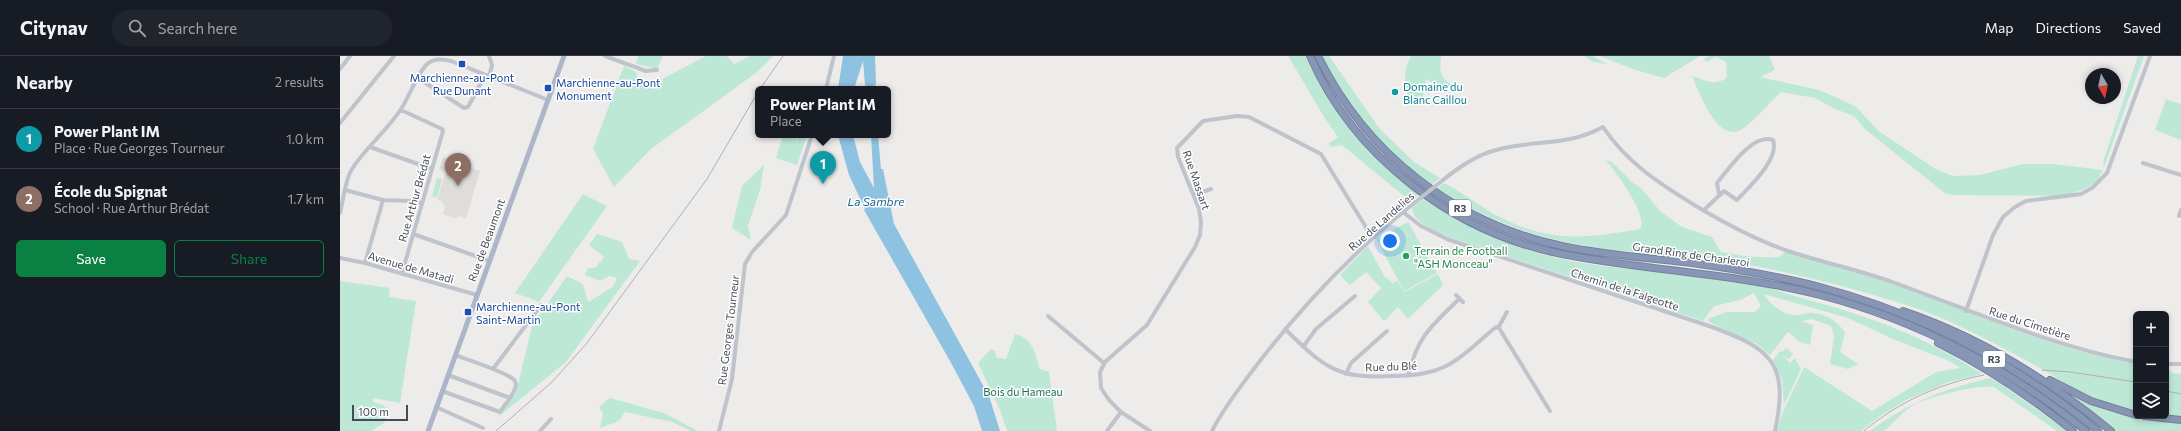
<!DOCTYPE html>
<html lang="en">
<head>
<meta charset="utf-8">
<style>
  :root { --surface:#171b24; --page:#20242c; --text:#f1f3f6; --muted:#9ea1a6; --line:#363941; --accent:#0b8043 }
  body { margin:0; font-family:Commissioner,sans-serif; background:var(--page); color:var(--text) }
  .controls { position:absolute; right:12px; bottom:12px; display:grid; overflow:hidden; border-radius:6px; box-shadow:0 2px 6px #0003 }
  .controls button { width:36px; height:36px; display:grid; place-items:center; padding:0; border:0; border-bottom:1px solid var(--line); background:var(--surface); color:var(--text); font:20px sans-serif }
  .compass { position:absolute; left:1745px; top:12px; width:36px; height:36px; border-radius:50%; background:var(--surface); box-shadow:0 2px 6px #0003; rotate:171deg }
  .scale { position:absolute; left:12px; bottom:10px; width:56px; box-sizing:border-box; padding-left:4px; border:2px solid #464c56; border-top:0; font-size:11px; line-height:14px; white-space:nowrap; color:#464c56; -webkit-text-stroke:3px #fff; paint-order:stroke }
  .you { position:absolute; left:1050px; top:185px; width:14px; height:14px; margin:-10px; border:3px solid #fff; border-radius:50%; background:#1a73e8; box-shadow:0 0 0 6px #1a73e833 }
  .badge { display:grid; place-items:center; width:26px; height:26px; border-radius:50%; background:var(--accent); color:#fff; font-size:13px; font-weight:700 }
  .pin { position:absolute; translate:-50% -33px; filter:drop-shadow(0 1px 2px #0008) }
  .pin::after { content:''; position:absolute; top:21px; width:14px; height:12px; background:inherit; clip-path:polygon(0 0,100% 0,50% 100%) }
  .popup { position:absolute; left:415px; top:30px; width:136px; height:52px; box-sizing:border-box; display:grid; place-content:center; border-radius:6px; background:var(--surface); filter:drop-shadow(0 1px 3px #0005); font-size:13px; white-space:nowrap; color:var(--muted) }
  .popup b { font-size:15px; color:var(--text) }
  .popup::after { content:''; position:absolute; left:50%; top:100%; margin-left:-8px; border:8px solid transparent; border-top-color:var(--surface) }
  .list { margin:0; padding:0; list-style:none }
  h2 { display:flex; justify-content:space-between; align-items:center; height:52px; margin:0; padding:0 16px; font-size:17px }
  h2 small { font-size:13px; font-weight:400; color:var(--muted) }
  .list li { display:grid; grid-template-columns:26px 1fr auto; gap:12px; align-items:center; box-sizing:border-box; height:60px; padding:0 16px; border-top:1px solid var(--line) }
  .list b { display:block; font-size:15px; white-space:nowrap }
  .list p { margin:0; font-size:13px; white-space:nowrap; color:var(--muted) }
  .list em { font-size:13px; font-style:normal; color:var(--muted) }
  .actions { display:flex; gap:8px; padding:12px 16px }
  .actions a { flex:1; padding:9px 0; border:1px solid var(--accent); border-radius:6px; text-align:center; font-size:14px; color:var(--accent) }
  .actions .main { background:var(--accent); color:#fff }
  .icon { flex:none; width:22px; height:22px; fill:none; stroke:currentColor; stroke-width:2; stroke-linecap:round; stroke-linejoin:round }
  .map { position:relative; flex:none; width:1841px; height:375px; overflow:hidden }
  header { display:flex; align-items:center; gap:24px; box-sizing:border-box; height:56px; padding:0 20px; background:var(--surface); border-bottom:1px solid var(--line) }
  header strong { font-size:19px }
  nav { display:flex; gap:22px; margin-inline-start:auto; font-size:14px }
  .search { width:280px; height:36px; background:var(--page); display:flex; align-items:center; gap:10px; box-sizing:border-box; padding:0 14px; border-radius:22px; color:var(--muted); font-size:15px }
  main { display:flex }
  aside { flex:1; background:var(--surface) }
  .map>svg:first-child { display:block }
  .education { fill:#dfdddc }
  .green { fill:#bde8d5 }
  .water { fill:#8ec2e1 }
  .lines { fill:none; stroke-linecap:round; stroke-linejoin:round }
  .highway-casing { stroke:#7381a1; stroke-width:8 }
  .minor { stroke:#bec3cc; stroke-width:4 }
  .major { stroke:#adb6c8; stroke-width:5 }
  .highway { stroke:#8796b5; stroke-width:6 }
  .tram { stroke:#aeafb5; stroke-width:1 }
  .rail { stroke:#aeafb5; stroke-width:1 }
  .minor-bridge { stroke:#bec3cc; stroke-width:4 }
  .transit-dot { fill:#1a4fb4; stroke:#fff; stroke-width:1.5 }
  .culture-dot { fill:#0f9aa8; stroke:#fff; stroke-width:1.5 }
  .leisure-dot { fill:#2e9e5b; stroke:#fff; stroke-width:1.5 }
  .labels { text-anchor:middle; dominant-baseline:central; stroke-width:3; stroke-linejoin:round; paint-order:stroke }
  .shield { fill:#fff; stroke:#7e8289; stroke-width:1 }
  .shield-label { font-size:10px; font-weight:bold; fill:#464c56 }
  .transit-label { font-size:11px; fill:#164399; stroke:#fff; text-anchor:start }
  .culture-label { font-size:11px; fill:#0d838f; stroke:#fff; text-anchor:start }
  .street-label { font-size:11px; fill:#464c56; stroke:#fff }
  .leisure-label { font-size:11px; fill:#27864d; stroke:#fff; text-anchor:start }
  .park-label { font-size:11px; fill:#206e54; stroke:#fff }
  .water-label { font-size:12px; font-style:italic; fill:#1b6794; stroke:#fff }
</style>
</head>
<body>
<header>
<strong>Citynav</strong>
<div class="search"><svg class="icon" aria-label="search" viewBox="0 0 24 24"><circle cx="10" cy="10" r="6"/><path d="M15 15l6 6"/></svg>Search here</div>
<nav><a>Map</a><a>Directions</a><a>Saved</a></nav>
</header>
<main>
<aside>
<h2>Nearby<small>2 results</small></h2>
<ul class="list">
<li><span class="badge" style="background:#0f9aa8">1</span><div><b>Power Plant IM</b><p>Place · Rue Georges Tourneur</p></div><em>1.0 km</em></li>
<li><span class="badge" style="background:#8d6e63">2</span><div><b>École du Spignat</b><p>School · Rue Arthur Brédat</p></div><em>1.7 km</em></li>
</ul>
<div class="actions"><a class="main">Save</a><a>Share</a></div>
</aside>
<div class="map">
<svg width="1841" height="375" viewBox="0 0 1841 375">
  <rect width="100%" height="100%" fill="#eeeceb"/>
  <path class="education" d="M 103,101 L 140,115 L 126,162 L 118,160 L 116,163 L 103,158 L 105,151 L 102,145 L 97,144 L 106,116 L 99,113 Z"/>
  <path class="green" d="M 298,0 L 323,0 L 317,13 L 296,8 Z
    M 366,0 L 387,0 L 394,8 L 410,0 L 433,0 L 416,17 L 311,93 L 274,131 L 253,93 L 284,10 L 296,16 L 298,26 L 305,32 Z
    M 948,0 L 965,0 C 992,56 1030,101 1079,139 L 1071,146 L 1002,89 L 990,91 L 989,87 L 998,81 L 984,61 Z
    M 982,0 L 989,0 L 1039,72 L 1074,106 L 1100,122 L 1091,129 C 1046,94 1006,52 982,0 Z
    M 1071,0 L 1101,0 C 1099,17 1101,21 1114,31 L 1103,33 L 1086,23 L 1083,41 L 1072,50 C 1065,34 1061,16 1071,0 Z
    M 1244,0 L 1252,0 L 1267,8 L 1253,6 Z
    M 1260,0 L 1360,0 L 1324,22 L 1295,14 Z
    M 1369,0 L 1429,0 L 1435,14 L 1420,21 L 1479,34 L 1515,50 L 1540,76 L 1597,114 L 1613,120 L 1640,119 L 1683,108 L 1713,108 L 1763,114 L 1764,103 L 1798,0 L 1804,0 L 1763,114 L 1758,123 L 1749,131 L 1726,140 L 1613,139 L 1606,138 L 1525,73 L 1514,60 L 1495,53 L 1475,42 L 1441,36 C 1432,44 1410,69 1401,74 C 1377,87 1359,36 1352,20 C 1365,24 1376,31 1387,21 L 1386,6 L 1376,1 L 1366,6 L 1364,3 Z
    M 1826,43 L 1841,48 L 1841,84 L 1815,74 Z
    M 443,79 L 454,79 L 457,85 L 460,79 L 467,79 L 457,109 L 436,102 Z
    M 1266,104 L 1272,106 L 1293,127 L 1301,132 L 1321,156 L 1342,171 L 1372,181 L 1381,196 C 1400,200 1420,202 1439,201 L 1445,196 C 1490,209 1535,221 1579,237 C 1650,265 1720,294 1796,308 L 1796,355 C 1785,353 1773,351 1763,347 C 1740,338 1720,323 1698,311 C 1654,287 1611,263 1563,248 C 1508,231 1451,216 1393,206 C 1365,202 1337,201 1308,198 C 1226,190 1168,177 1097,133 L 1104,127 C 1122,136 1137,148 1154,158 C 1208,187 1242,183 1300,173 C 1309,160 1275,115 1266,104 Z
    M 424,109 L 420,134 L 408,170 L 411,184 L 392,172 L 402,130 Z
    M 97,122 L 102,123 L 97,142 L 92,140 Z
    M 243,138 L 267,150 L 199,246 L 175,237 Z
    M 1083,143 C 1120,167 1158,186 1201,198 C 1272,217 1349,215 1422,230 C 1435,233 1449,239 1462,242 C 1529,260 1584,280 1642,318 L 1609,326 L 1568,343 L 1540,360 L 1521,375 L 1437,375 L 1442,358 L 1464,311 L 1532,355 L 1596,316 L 1621,312 L 1609,305 L 1553,283 L 1508,262 L 1424,238 C 1430,249 1441,257 1453,259 C 1459,260 1466,256 1472,257 C 1485,257 1499,266 1505,277 L 1500,296 L 1518,308 L 1508,313 L 1490,308 L 1494,280 L 1491,270 L 1472,263 L 1461,265 L 1473,269 L 1470,289 L 1460,286 L 1448,276 L 1430,299 L 1417,288 L 1369,266 L 1368,263 L 1386,256 L 1415,256 L 1421,250 L 1414,237 L 1400,244 L 1374,250 L 1363,265 L 1100,178 C 1090,172 1073,165 1072,152 Z
    M 1068,166 L 1097,217 L 1064,235 L 1036,183 Z
    M 257,178 L 282,186 L 289,203 L 300,205 L 226,306 L 157,362 L 176,337 L 192,270 L 227,220 L 243,228 L 248,246 L 273,231 L 277,222 L 269,220 L 260,225 L 245,219 L 248,212 L 255,212 L 264,201 L 249,189 Z
    M 1028,190 L 1044,220 L 1053,227 L 1057,224 L 1064,236 L 1098,218 L 1103,229 L 1068,263 L 1058,251 L 1046,264 L 1043,264 L 1028,246 L 1041,232 L 1026,216 L 1010,229 L 1000,219 Z
    M 0,225 L 50,232 L 49,241 L 76,245 L 60,347 L 33,342 L 33,346 L 43,349 L 48,355 L 44,367 L 31,375 L 0,375 Z
    M 675,278 C 694,283 694,296 700,313 L 709,316 L 717,375 L 667,375 L 660,354 L 638,307 L 651,293 L 655,295 L 657,302 L 666,303 Z
    M 1446,292 L 1453,298 L 1449,303 L 1442,299 L 1450,307 L 1455,302 L 1461,313 L 1444,349 L 1442,324 L 1433,304 L 1439,296 L 1443,295 Z
    M 1826,310 L 1832,317 L 1841,318 L 1841,361 L 1826,360 Z
    M 1649,322 L 1661,328 L 1727,375 L 1717,375 L 1654,331 C 1639,328 1590,341 1575,348 C 1564,354 1554,367 1544,375 L 1530,375 C 1569,346 1602,334 1649,322 Z
    M 1732,340 C 1768,357 1802,362 1841,366 L 1841,375 L 1776,375 Z
    M 270,342 L 324,357 L 358,375 L 351,375 L 332,366 L 285,356 L 279,365 L 260,372 L 263,358 L 259,351 Z"/>
  <path class="water" d="M 503,0 L 535,0 L 536,27 L 534,33 L 527,33 L 525,29 L 523,5 L 514,33 L 498,33 Z
    M 498,79 L 513,79 L 520,106 L 534,132 L 531,79 L 538,79 L 541,113 L 543,113 L 554,168 L 649,340 L 660,375 L 642,375 L 634,350 L 610,305 L 524,154 L 525,153 L 509,119 Z"/>
  <g class="lines">
    <g class="highway-casing">
      <path id="highway" d="M 970,0 C 1014,101 1114,177 1222,198 C 1308,215 1395,217 1480,239 C 1576,264 1669,312 1746,375
        M 978,0 C 1026,98 1115,167 1222,190 C 1264,199 1308,202 1352,207 C 1395,213 1438,220 1480,231 C 1582,258 1677,308 1758,375
        M 1563,255 C 1640,281 1708,323 1771,375
        M 1598,287 C 1646,311 1691,341 1733,375
        M 1710,324 L 1751,345 L 1796,359
        M 1804,360 L 1841,364"/>
    </g>
    <path class="minor" d="M 265,0 L 306,15 L 317,14
      M 0,13 L 10,0
      M 149,21 L 152,9 L 149,0
      M 78,22 L 124,52 L 128,51 L 145,19
      M 486,33 L 494,0
      M 61,54 L 102,73 L 103,75 L 62,217
      M 0,67 L 54,0
      M 30,91 L 92,113
      M 1803,107 L 1841,119
      M 1103,124 C 1119,111 1136,99 1156,94 C 1194,83 1227,91 1263,71 C 1287,107 1320,128 1356,150 C 1386,168 1416,184 1448,195 C 1484,207 1520,214 1555,227 C 1635,256 1712,290 1796,306
      M 5,134 L 43,144 L 72,145 L 82,147
      M 854,139 L 871,133
      M 1364,154 L 1384,135 L 1397,144 C 1409,131 1440,103 1433,84 C 1412,77 1389,113 1377,127 L 1379,138
      M 1063,156 L 1081,170 L 1107,183 L 1372,271 C 1433,293 1449,309 1435,375
      M 0,157 C 4,143 4,126 12,113 C 26,91 47,75 61,53 C 69,41 77,18 87,8 C 94,2 102,3 111,5 L 208,44
      M 1839,160 L 1841,154
      M 73,178 L 150,205
      M 0,202 L 25,207 L 137,239
      M 25,207 L 43,144
      M 1116,239 L 1123,246
      M 1626,255 L 1653,179 L 1663,161 L 1675,151 L 1686,145 L 1741,138 L 1752,132 L 1767,117 L 1810,0
      M 708,260 L 764,307
      M 1158,272 L 1167,256
      M 945,273 C 985,312 996,323 1054,320 C 1073,320 1091,318 1108,309 C 1125,300 1141,283 1156,271 L 1159,272 L 1210,355
      M 963,291 L 976,273 L 1015,240
      M 1826,308 L 1841,308
      M 153,313 L 201,249
      M 1006,318 L 1011,307 L 1047,275
      M 108,319 L 170,342 C 173,337 178,330 175,325 C 170,317 126,303 115,299
      M 1068,320 C 1078,279 1091,271 1119,243
      M 102,335 L 160,356 L 170,342
      M 96,351 L 143,372
      M 200,375 L 211,363
      M 379,375 L 392,323 L 405,208 L 412,196 L 446,159 L 472,79
      M 767,375 L 781,356
      M 810,375 L 781,356 L 769,344 L 761,332 L 760,316 L 765,306 L 807,269 L 855,191 L 860,179 L 861,166 L 859,153 L 838,101 L 837,92 L 863,65 L 897,60 L 909,61 L 981,98 L 1032,181
      M 872,375 C 883,353 898,334 913,314 C 959,253 1013,196 1073,148"/>
    <path class="major" d="M 88,375 L 224,0"/>
    <use href="#highway" class="highway"/>
    <path class="tram" d="M 1702,314 L 1730,316 L 1796,326
      M 1826,335 L 1841,338
      M 1524,375 C 1558,346 1601,327 1644,319"/>
    <path class="rail" d="M 420,33 L 443,0
      M 156,375 L 212,326 L 247,287 L 367,123 L 418,36"/>
    <path class="minor-bridge" d="M 1073,148 L 1103,124"/>
  </g>
  <g class="transit-dot">
    <rect x="118" y="4" width="8" height="8" rx="2"/>
    <rect x="204" y="28" width="8" height="8" rx="2"/>
    <rect x="124" y="252" width="8" height="8" rx="2"/>
  </g>
  <circle class="culture-dot" cx="1055" cy="36" r="4"/>
  <circle class="leisure-dot" cx="1066" cy="200" r="4"/>
  <g class="labels">
    <g class="shield">
      <rect x="1109" y="144" width="22" height="16" rx="3"/>
      <rect x="1643" y="295" width="22" height="16" rx="3"/>
    </g>
    <g class="shield-label">
      <text x="1120" y="152">R3</text>
      <text x="1654" y="303">R3</text>
    </g>
    <g class="transit-label">
      <text x="122" y="21" text-anchor="middle">Marchienne-au-Pont<tspan x="122" dy="13">Rue Dunant</tspan></text>
      <text x="216" y="26">Marchienne-au-Pont<tspan x="216" dy="13">Monument</tspan></text>
      <text x="136" y="250">Marchienne-au-Pont<tspan x="136" dy="13">Saint-Martin</tspan></text>
    </g>
    <g class="culture-label">
      <text x="1063" y="30">Domaine du<tspan x="1063" dy="13">Blanc Caillou</tspan></text>
    </g>
    <g class="street-label">
      <text transform="translate(857 124) rotate(71)">Rue Massart</text>
      <text transform="translate(74 142) rotate(-74)">Rue Arthur Brédat</text>
      <text transform="translate(1041 165) rotate(-41)">Rue de Landelies</text>
      <text transform="translate(146 184) rotate(-70)">Rue de Beaumont</text>
      <text transform="translate(1351 198) rotate(8)">Grand Ring de Charleroi</text>
      <text transform="translate(71 211) rotate(16)">Avenue de Matadi</text>
      <text transform="translate(1285 233) rotate(18)">Chemin de la Falgeotte</text>
      <text transform="translate(1690 267) rotate(18)">Rue du Cimetière</text>
      <text transform="translate(388 274) rotate(-83)">Rue Georges Tourneur</text>
      <text transform="translate(1051 310) rotate(-2)">Rue du Blé</text>
    </g>
    <g class="leisure-label">
      <text x="1074" y="194">Terrain de Football<tspan x="1074" dy="13">"ASH Monceau"</tspan></text>
    </g>
    <g class="park-label">
      <text x="683" y="335">Bois du Hameau</text>
    </g>
    <g class="water-label">
      <text x="536" y="145">La Sambre</text>
    </g>
  </g>
</svg>
<div class="controls">
<button>+</button>
<button>−</button>
<button><svg class="icon" aria-label="layers" viewBox="0 0 24 24"><path d="M12 4l9 5-9 5-9-5zM3 14l9 5 9-5"/></svg></button>
</div>
<svg class="compass" viewBox="-18 -18 36 36"><path d="M0-13l5 13h-10z" fill="#e53935"/><path d="M0 13l5-13h-10z" fill="#9ea1a6"/></svg>
<div class="scale">100 m</div>
<div class="you"></div>
<div class="pin badge" style="left:483px;top:128px;background:#0f9aa8">1</div>
<div class="popup"><b>Power Plant IM</b>Place</div>
<div class="pin badge" style="left:118px;top:130px;background:#8d6e63">2</div>
</div>
</main>
</body>
</html>
